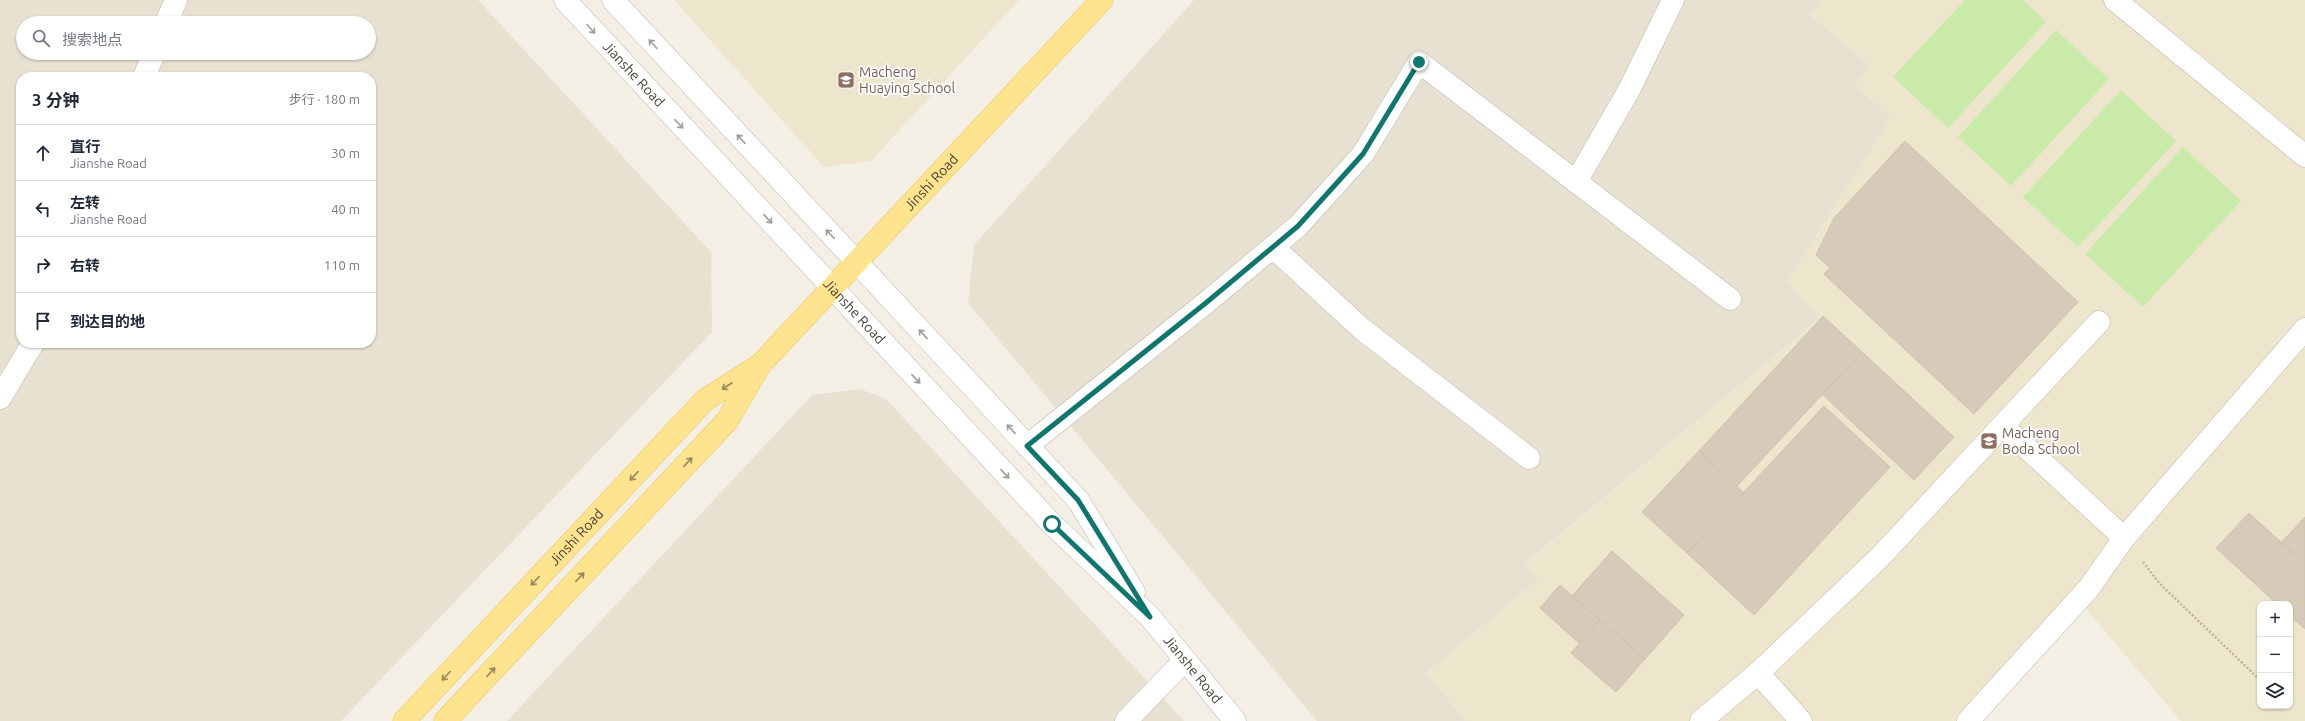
<!DOCTYPE html>
<html lang="zh">
<head>
<meta charset="utf-8">
<style>
  :root { --surface:#fff; --page:#f2f2f3; --text:#1f2937; --muted:#747a83; --line:#e0e1e3 }
  body { margin:0; font-family:Ubuntu,"Noto Sans SC",sans-serif; background:var(--page); color:var(--text) }
  .controls { position:absolute; right:12px; bottom:12px; display:grid; overflow:hidden; border-radius:8px; box-shadow:0 1px 3px #0004 }
  .controls button { width:36px; height:36px; display:grid; place-items:center; padding:0; border:0; border-bottom:1px solid var(--line); background:var(--surface); color:var(--text); font:20px sans-serif }
  .stop { position:absolute; width:12px; height:12px; margin:-9px; border:3px solid #0f766e; border-radius:50%; background:#fff }
  .stop.end { background:#0f766e; border-color:#fff; box-shadow:0 1px 4px #0008 }
  .list { margin:0; padding:0; list-style:none }
  h2 { display:flex; justify-content:space-between; align-items:center; height:52px; margin:0; padding:0 16px; font-size:17px }
  h2 small { font-size:13px; font-weight:400; color:var(--muted) }
  .list li { display:grid; grid-template-columns:26px 1fr auto; gap:12px; align-items:center; box-sizing:border-box; height:56px; padding:0 16px; border-top:1px solid var(--line) }
  .list b { display:block; font-size:15px; white-space:nowrap }
  .list p { margin:0; font-size:13px; white-space:nowrap; color:var(--muted) }
  .list em { font-size:13px; font-style:normal; color:var(--muted) }
  .icon { flex:none; width:22px; height:22px; fill:none; stroke:currentColor; stroke-width:2; stroke-linecap:round; stroke-linejoin:round }
  .map { position:relative; flex:none; width:2305px; height:721px; overflow:hidden }
  .search { position:absolute; background:var(--surface); box-shadow:0 1px 3px #0004; left:16px; top:16px; width:360px; height:44px; display:flex; align-items:center; gap:10px; box-sizing:border-box; padding:0 14px; border-radius:22px; color:var(--muted); font-size:15px }
  .panel { position:absolute; background:var(--surface); box-shadow:0 1px 3px #0004; left:16px; top:72px; width:360px; height:276px; border-radius:16px }
  .map>svg:first-child { display:block }
  .residential { fill:#e7e1d1; fill-rule:evenodd }
  .education { fill:#ede5cc; fill-rule:evenodd }
  .green { fill:#caeaaa }
  .building { fill:#d5cbb8; stroke:#d0c3ab }
  .lines { fill:none; stroke-linecap:round; stroke-linejoin:round }
  .minor-casing { stroke:#bfb7a6; stroke-width:23 }
  .major-casing { stroke:#eac45b; stroke-width:23 }
  .path { stroke:#c1b496; stroke-width:2.5; stroke-dasharray:2 2; stroke-linecap:butt }
  .minor { stroke:#fff; stroke-width:22 }
  .major { stroke:#ffe490; stroke-width:22 }
  .oneway { stroke:#a29f99 }
  .oneway2 { stroke:#99895d }
  .route { stroke:#0f766e; stroke-width:5 }
  .labels { text-anchor:middle; dominant-baseline:central; stroke-width:3.5; stroke-linejoin:round; paint-order:stroke }
  .education-label { font-size:14px; fill:#785e54; stroke:#fff; text-anchor:start }
  .street-label { font-size:14px; fill:#453f33; stroke:#fff }
</style>
</head>
<body>
<div class="map">
<svg width="2305" height="721" viewBox="0 0 2305 721">
  <rect width="100%" height="100%" fill="#f3efe4"/>
  <path class="residential" d="M 0,0 L 478,0 L 711,252 L 712,332 L 341,721 L 0,721 ZM 23,23 L 369,23 L 369,53 L 23,53 ZM 21,77 L 371,77 L 371,343 L 21,343 Z
    M 1194,0 L 1821,0 L 1810,15 L 1871,66 L 1855,86 L 1891,117 L 1788,281 L 1819,319 L 1526,563 L 1539,579 L 1426,673 L 1466,721 L 1317,721 L 968,303 L 974,245 Z
    M 860,389 L 886,399 L 1184,721 L 507,721 L 812,395 Z"/>
  <path class="education" d="M 674,0 L 1019,0 L 871,161 L 824,167 Z
    M 1821,0 L 2305,0 L 2305,721 L 2181,721 L 2083,605 L 1982,721 L 1466,721 L 1426,673 L 1539,579 L 1526,564 L 1819,319 L 1788,281 L 1891,117 L 1855,86 L 1871,66 L 1810,15 ZM 2260,604 L 2290,604 L 2290,706 L 2260,706 Z"/>
  <path class="green" d="M 1965,0 L 2023,0 L 2046,22 L 1948,128 L 1893,77 Z
    M 2056,30 L 2109,79 L 2011,186 L 1958,137 Z
    M 2121,90 L 2176,141 L 2078,247 L 2023,197 Z
    M 2183,147 L 2241,201 L 2143,307 L 2085,254 Z"/>
  <path class="building" d="M 1905,141 L 2078,302 L 1974,414 L 1824,274 L 1830,268 L 1816,255 L 1834,218 Z
    M 1823,316 L 1862,352 L 1737,486 L 1699,451 Z
    M 1862,352 L 1954,437 L 1914,480 L 1822,394 Z
    M 1824,406 L 1890,467 L 1754,615 L 1687,553 Z
    M 1699,451 L 1743,492 L 1687,553 L 1642,512 Z
    M 2249,513 L 2305,564 L 2305,629 L 2290,616 L 2290,604 L 2277,604 L 2216,548 Z
    M 2305,517 L 2305,564 L 2281,543 Z
    M 1612,551 L 1684,615 L 1645,659 L 1572,596 Z
    M 1560,585 L 1600,620 L 1579,643 L 1540,608 Z
    M 1600,620 L 1645,659 L 1616,692 L 1571,653 Z"/>
  <g class="lines">
    <g class="minor-casing">
      <g id="minor">
        <path id="s1" d="M 565,0 L 1052,524 L 1150,617 L 1235,721"/>
        <path d="M 613,0 L 1078,500 L 1134,592"/>
        <path d="M 2115,0 L 2305,156"/>
        <path d="M 166,23 L 176,0"/>
        <path d="M 144,77 L 154,53"/>
        <path d="M 1576,182 L 1629,90 L 1673,0"/>
        <path d="M 1273,247 L 1362,329 L 1529,458"/>
        <path d="M 0,398 L 33,343"/>
        <path d="M 2003,426 L 2124,538"/>
        <path d="M 1027,446 L 1207,302 L 1298,226 L 1363,154 L 1419,62 L 1730,299"/>
        <path d="M 1758,673 L 1801,721"/>
        <path d="M 1126,721 L 1185,660"/>
        <path d="M 1701,721 L 1758,673 L 1880,557 L 2099,322"/>
        <path d="M 1968,721 L 2089,588 L 2124,538 L 2305,329"/>
      </g>
    </g>
    <g class="major-casing">
      <g id="major">
        <path id="s2" d="M 404,721 L 705,400 L 757,367"/>
        <path id="s3" d="M 445,721 L 727,421 L 760,365 L 1102,0"/>
      </g>
    </g>
    <path class="path" d="M 2143,562 L 2160,584 L 2260,680
      M 2287,706 L 2289,708"/>
    <use href="#minor" class="minor"/>
    <use href="#major" class="major"/>
  </g>
  <defs><path id="oneway-shaft" d="M-6 0H5M1.5-3L5.5 0L1.5 3" fill="none" stroke-width="1.6" stroke-linecap="round" stroke-linejoin="round"/></defs>
  <g class="oneway">
    <use href="#oneway-shaft" transform="translate(591 29) rotate(48)"/>
    <use href="#oneway-shaft" transform="translate(653 44) rotate(-132)"/>
    <use href="#oneway-shaft" transform="translate(679 124) rotate(47)"/>
    <use href="#oneway-shaft" transform="translate(741 139) rotate(-133)"/>
    <use href="#oneway-shaft" transform="translate(768 219) rotate(47)"/>
    <use href="#oneway-shaft" transform="translate(830 234) rotate(-133)"/>
    <use href="#oneway-shaft" transform="translate(923 334) rotate(-133)"/>
    <use href="#oneway-shaft" transform="translate(916 379) rotate(47)"/>
    <use href="#oneway-shaft" transform="translate(1011 429) rotate(-133)"/>
    <use href="#oneway-shaft" transform="translate(1005 474) rotate(47)"/>
  </g>
  <g class="oneway2">
    <use href="#oneway-shaft" transform="translate(727 386) rotate(147)"/>
    <use href="#oneway-shaft" transform="translate(688 462) rotate(-47)"/>
    <use href="#oneway-shaft" transform="translate(634 476) rotate(133)"/>
    <use href="#oneway-shaft" transform="translate(580 577) rotate(-47)"/>
    <use href="#oneway-shaft" transform="translate(535 581) rotate(133)"/>
    <use href="#oneway-shaft" transform="translate(491 672) rotate(-47)"/>
    <use href="#oneway-shaft" transform="translate(446 676) rotate(133)"/>
  </g>
  <g class="lines">
    <path class="route" d="M 1052,524 L 1150,617 L 1078,500 L 1027,446 L 1207,302 L 1298,226 L 1363,154 L 1419,62"/>
  </g>
  <defs>
    <g id="school-square" transform="scale(0.9)"><rect x="-9" y="-9" width="18" height="18" rx="4" fill="#8d6e63" stroke="#fff"/><path d="M0-5L7-2L0 1L-7-2ZM-4 1L0 2.5L4 1V4Q0 6-4 4Z" fill="#fff"/></g>
  </defs>
  <g fill-rule="evenodd">
    <use href="#school-square" x="846" y="80"/>
    <use href="#school-square" x="1989" y="441"/>
  </g>
  <g class="labels">
    <g class="education-label">
      <text x="859" y="72">Macheng<tspan x="859" dy="16">Huaying School</tspan></text>
      <text x="2002" y="433">Macheng<tspan x="2002" dy="16">Boda School</tspan></text>
    </g>
    <g class="street-label">
      <text stroke="none"><textPath href="#s1" startOffset="101">Jianshe Road</textPath></text>
      <text stroke="none"><textPath href="#s3" startOffset="727">Jinshi Road</textPath></text>
      <text stroke="none"><textPath href="#s1" startOffset="425">Jianshe Road</textPath></text>
      <text stroke="none"><textPath href="#s2" startOffset="252">Jinshi Road</textPath></text>
      <text stroke="none"><textPath href="#s1" startOffset="918">Jianshe Road</textPath></text>
    </g>
  </g>
</svg>
<div class="controls">
<button>+</button>
<button>−</button>
<button><svg class="icon" aria-label="layers" viewBox="0 0 24 24"><path d="M12 4l9 5-9 5-9-5zM3 14l9 5 9-5"/></svg></button>
</div>
<div class="stop" style="left:1052px;top:524px"></div>
<div class="stop end" style="left:1419px;top:62px"></div>
<div class="search"><svg class="icon" aria-label="search" viewBox="0 0 24 24"><circle cx="10" cy="10" r="6"/><path d="M15 15l6 6"/></svg>搜索地点</div>
<section class="panel">
<h2>3 分钟<small>步行 · 180 m</small></h2>
<ul class="list">
<li><svg class="icon" aria-label="ahead" viewBox="0 0 24 24"><path d="M12 20V5M6 11l6-6 6 6"/></svg><div><b>直行</b><p>Jianshe Road</p></div><em>30 m</em></li>
<li><svg class="icon" aria-label="left" viewBox="0 0 24 24"><path d="M17 20v-9H6M10 6l-5 5 5 5"/></svg><div><b>左转</b><p>Jianshe Road</p></div><em>40 m</em></li>
<li><svg class="icon" aria-label="right" viewBox="0 0 24 24"><path d="M7 20v-9h11M14 6l5 5-5 5"/></svg><div><b>右转</b></div><em>110 m</em></li>
<li><svg class="icon" aria-label="arrive" viewBox="0 0 24 24"><path d="M6 21V4h12l-3 4 3 4H6"/></svg><div><b>到达目的地</b></div></li>
</ul>
</section>
</div>
</body>
</html>
